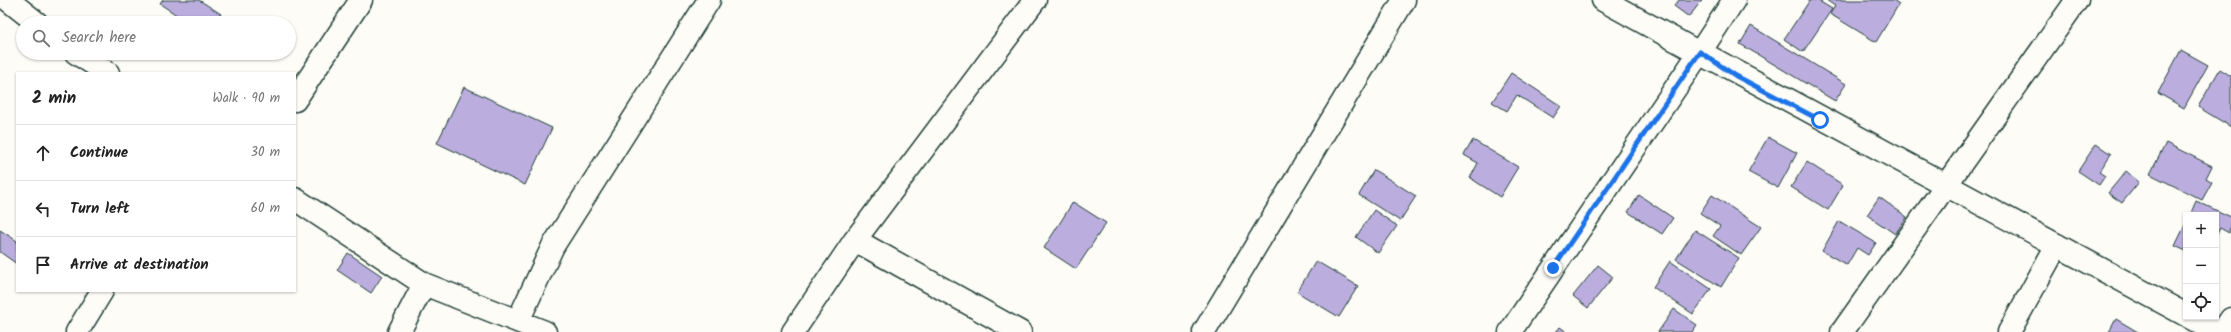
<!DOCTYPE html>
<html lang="en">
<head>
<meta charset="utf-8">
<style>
  :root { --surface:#fff; --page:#f2f2f2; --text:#222; --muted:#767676; --line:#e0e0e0 }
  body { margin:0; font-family:Kalam,sans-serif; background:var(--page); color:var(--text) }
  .controls { position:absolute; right:12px; bottom:12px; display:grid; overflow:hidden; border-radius:0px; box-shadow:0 1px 3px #0004 }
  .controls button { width:36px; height:36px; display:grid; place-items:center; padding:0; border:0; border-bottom:1px solid var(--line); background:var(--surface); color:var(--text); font:20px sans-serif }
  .stop { position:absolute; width:12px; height:12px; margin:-9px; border:3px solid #1a73e8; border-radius:50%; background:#fff }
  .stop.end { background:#1a73e8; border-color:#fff; box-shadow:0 1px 4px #0008 }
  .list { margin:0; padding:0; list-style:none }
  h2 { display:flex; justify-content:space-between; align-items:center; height:52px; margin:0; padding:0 16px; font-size:17px }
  h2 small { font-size:13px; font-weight:400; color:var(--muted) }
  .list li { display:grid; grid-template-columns:26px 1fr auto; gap:12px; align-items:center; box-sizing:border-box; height:56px; padding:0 16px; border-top:1px solid var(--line) }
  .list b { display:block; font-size:15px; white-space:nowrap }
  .list em { font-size:13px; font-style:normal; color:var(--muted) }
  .icon { flex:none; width:22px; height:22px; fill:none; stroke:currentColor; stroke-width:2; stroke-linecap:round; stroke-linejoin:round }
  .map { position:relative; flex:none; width:2231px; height:332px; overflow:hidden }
  .search { position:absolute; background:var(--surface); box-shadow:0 1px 3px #0004; left:16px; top:16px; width:280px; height:44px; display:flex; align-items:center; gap:10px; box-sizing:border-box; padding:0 14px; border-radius:22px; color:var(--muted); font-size:15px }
  .panel { position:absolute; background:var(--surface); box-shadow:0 1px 3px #0004; left:16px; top:72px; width:280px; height:220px; border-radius:0px }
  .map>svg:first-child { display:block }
  .building { fill:#bbaedf; stroke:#1f3d34 }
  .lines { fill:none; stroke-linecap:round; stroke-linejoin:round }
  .street-casing { stroke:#1f3d34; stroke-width:25 }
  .street { stroke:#fdfcf7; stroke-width:22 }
  .route { stroke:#1a73e8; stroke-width:5 }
</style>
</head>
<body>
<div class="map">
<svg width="2231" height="332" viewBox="0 0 2231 332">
  <rect width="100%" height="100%" fill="#fdfcf7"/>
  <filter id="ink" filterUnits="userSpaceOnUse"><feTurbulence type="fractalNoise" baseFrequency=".025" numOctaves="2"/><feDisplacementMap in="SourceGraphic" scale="8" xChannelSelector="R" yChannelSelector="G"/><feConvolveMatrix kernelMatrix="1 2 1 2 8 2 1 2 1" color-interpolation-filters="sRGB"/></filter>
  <g filter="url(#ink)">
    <path class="building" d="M 163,0 L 199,0 L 221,14 L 215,23 L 189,23 L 160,4 Z
      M 1679,0 L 1702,0 L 1689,17 L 1674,6 Z
      M 1810,0 L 1817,0 L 1832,9 L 1803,52 L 1784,39 Z
      M 1826,0 L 1893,0 L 1899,4 L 1876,42 L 1830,14 L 1835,6 Z
      M 1751,26 L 1846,84 L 1835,101 L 1740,44 Z
      M 2181,50 L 2208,65 L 2184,108 L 2158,93 Z
      M 2220,69 L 2231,76 L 2231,127 L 2198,107 Z
      M 1511,73 L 1561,106 L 1553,118 L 1517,95 L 1507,111 L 1492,102 Z
      M 464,87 L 552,128 L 525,185 L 437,143 Z
      M 1768,137 L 1797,153 L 1778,188 L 1748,172 Z
      M 1473,140 L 1518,167 L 1500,197 L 1470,178 L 1478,163 L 1464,155 Z
      M 2166,143 L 2212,166 L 2206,178 L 2212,182 L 2202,200 L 2150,174 Z
      M 2096,144 L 2111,154 L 2099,172 L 2105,176 L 2099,185 L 2078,171 Z
      M 1807,162 L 1843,185 L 1828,210 L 1791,187 Z
      M 1374,170 L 1416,196 L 1400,221 L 1359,195 Z
      M 2126,171 L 2139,182 L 2122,203 L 2108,193 Z
      M 1639,195 L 1673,218 L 1662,234 L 1628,212 Z
      M 1712,195 L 1761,227 L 1741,255 L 1713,236 L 1720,226 L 1700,213 Z
      M 1879,197 L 1907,217 L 1895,234 L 1867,215 Z
      M 2196,201 L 2231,217 L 2229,233 L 2220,228 L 2216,236 L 2216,215 L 2190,215 Z
      M 1073,202 L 1106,223 L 1076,269 L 1044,248 Z
      M 1374,210 L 1397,226 L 1378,253 L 1356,237 Z
      M 1839,221 L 1876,243 L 1868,255 L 1857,248 L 1847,265 L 1822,251 Z
      M 2186,223 L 2186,251 L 2175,246 Z
      M 0,230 L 17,241 L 17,264 L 0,252 Z
      M 1695,230 L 1739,258 L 1721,287 L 1676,259 Z
      M 348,253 L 382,276 L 371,293 L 337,270 Z
      M 1316,261 L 1358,286 L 1339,317 L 1297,292 Z
      M 1670,261 L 1711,289 L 1693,314 L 1653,287 Z
      M 1598,265 L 1613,277 L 1588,308 L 1573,296 Z
      M 1674,309 L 1697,325 L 1692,332 L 1658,332 Z
      M 2116,319 L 2138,332 L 2109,332 Z
      M 1560,327 L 1567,332 L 1556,332 Z"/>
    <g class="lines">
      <g class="street-casing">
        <path id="street" d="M 8,0 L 37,23
          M 1603,0 L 1712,60
          M 1700,52 L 1734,0
          M 76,53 L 108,73
          M 295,100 L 361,0
          M 1933,178 L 2186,315
          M 1946,185 L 2077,0
          M 295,199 L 424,284 L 545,332
          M 855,240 L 1020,332
          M 2189,317 L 2217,332
          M 518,321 L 553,246 L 709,0
          M 77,332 L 102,291
          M 399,332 L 424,284
          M 793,332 L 855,240 L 1035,0
          M 1204,332 L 1404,0
          M 1510,332 L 1700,52 L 1946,185 L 1842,332
          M 2009,332 L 2057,245
          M 2222,332 L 2231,319"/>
      </g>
      <use href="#street" class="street"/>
    </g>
  </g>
  <g class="lines" filter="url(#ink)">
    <path class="route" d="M 1553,268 L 1700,52 L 1736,76 L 1820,120"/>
  </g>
</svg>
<div class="controls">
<button>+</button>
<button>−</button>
<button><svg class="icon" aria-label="locate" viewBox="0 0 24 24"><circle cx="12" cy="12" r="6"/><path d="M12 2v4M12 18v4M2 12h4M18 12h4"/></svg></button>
</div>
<div class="stop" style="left:1820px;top:120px"></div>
<div class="stop end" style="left:1553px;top:268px"></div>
<div class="search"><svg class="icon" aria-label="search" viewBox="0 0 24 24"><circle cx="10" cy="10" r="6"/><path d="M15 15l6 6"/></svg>Search here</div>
<section class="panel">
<h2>2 min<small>Walk · 90 m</small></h2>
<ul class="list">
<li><svg class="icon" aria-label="ahead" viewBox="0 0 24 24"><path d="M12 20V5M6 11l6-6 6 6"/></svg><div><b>Continue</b></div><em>30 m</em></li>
<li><svg class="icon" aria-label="left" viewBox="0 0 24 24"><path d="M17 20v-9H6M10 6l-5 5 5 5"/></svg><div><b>Turn left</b></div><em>60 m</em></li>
<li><svg class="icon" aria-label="arrive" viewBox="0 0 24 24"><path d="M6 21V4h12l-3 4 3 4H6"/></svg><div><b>Arrive at destination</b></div></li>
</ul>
</section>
</div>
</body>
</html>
